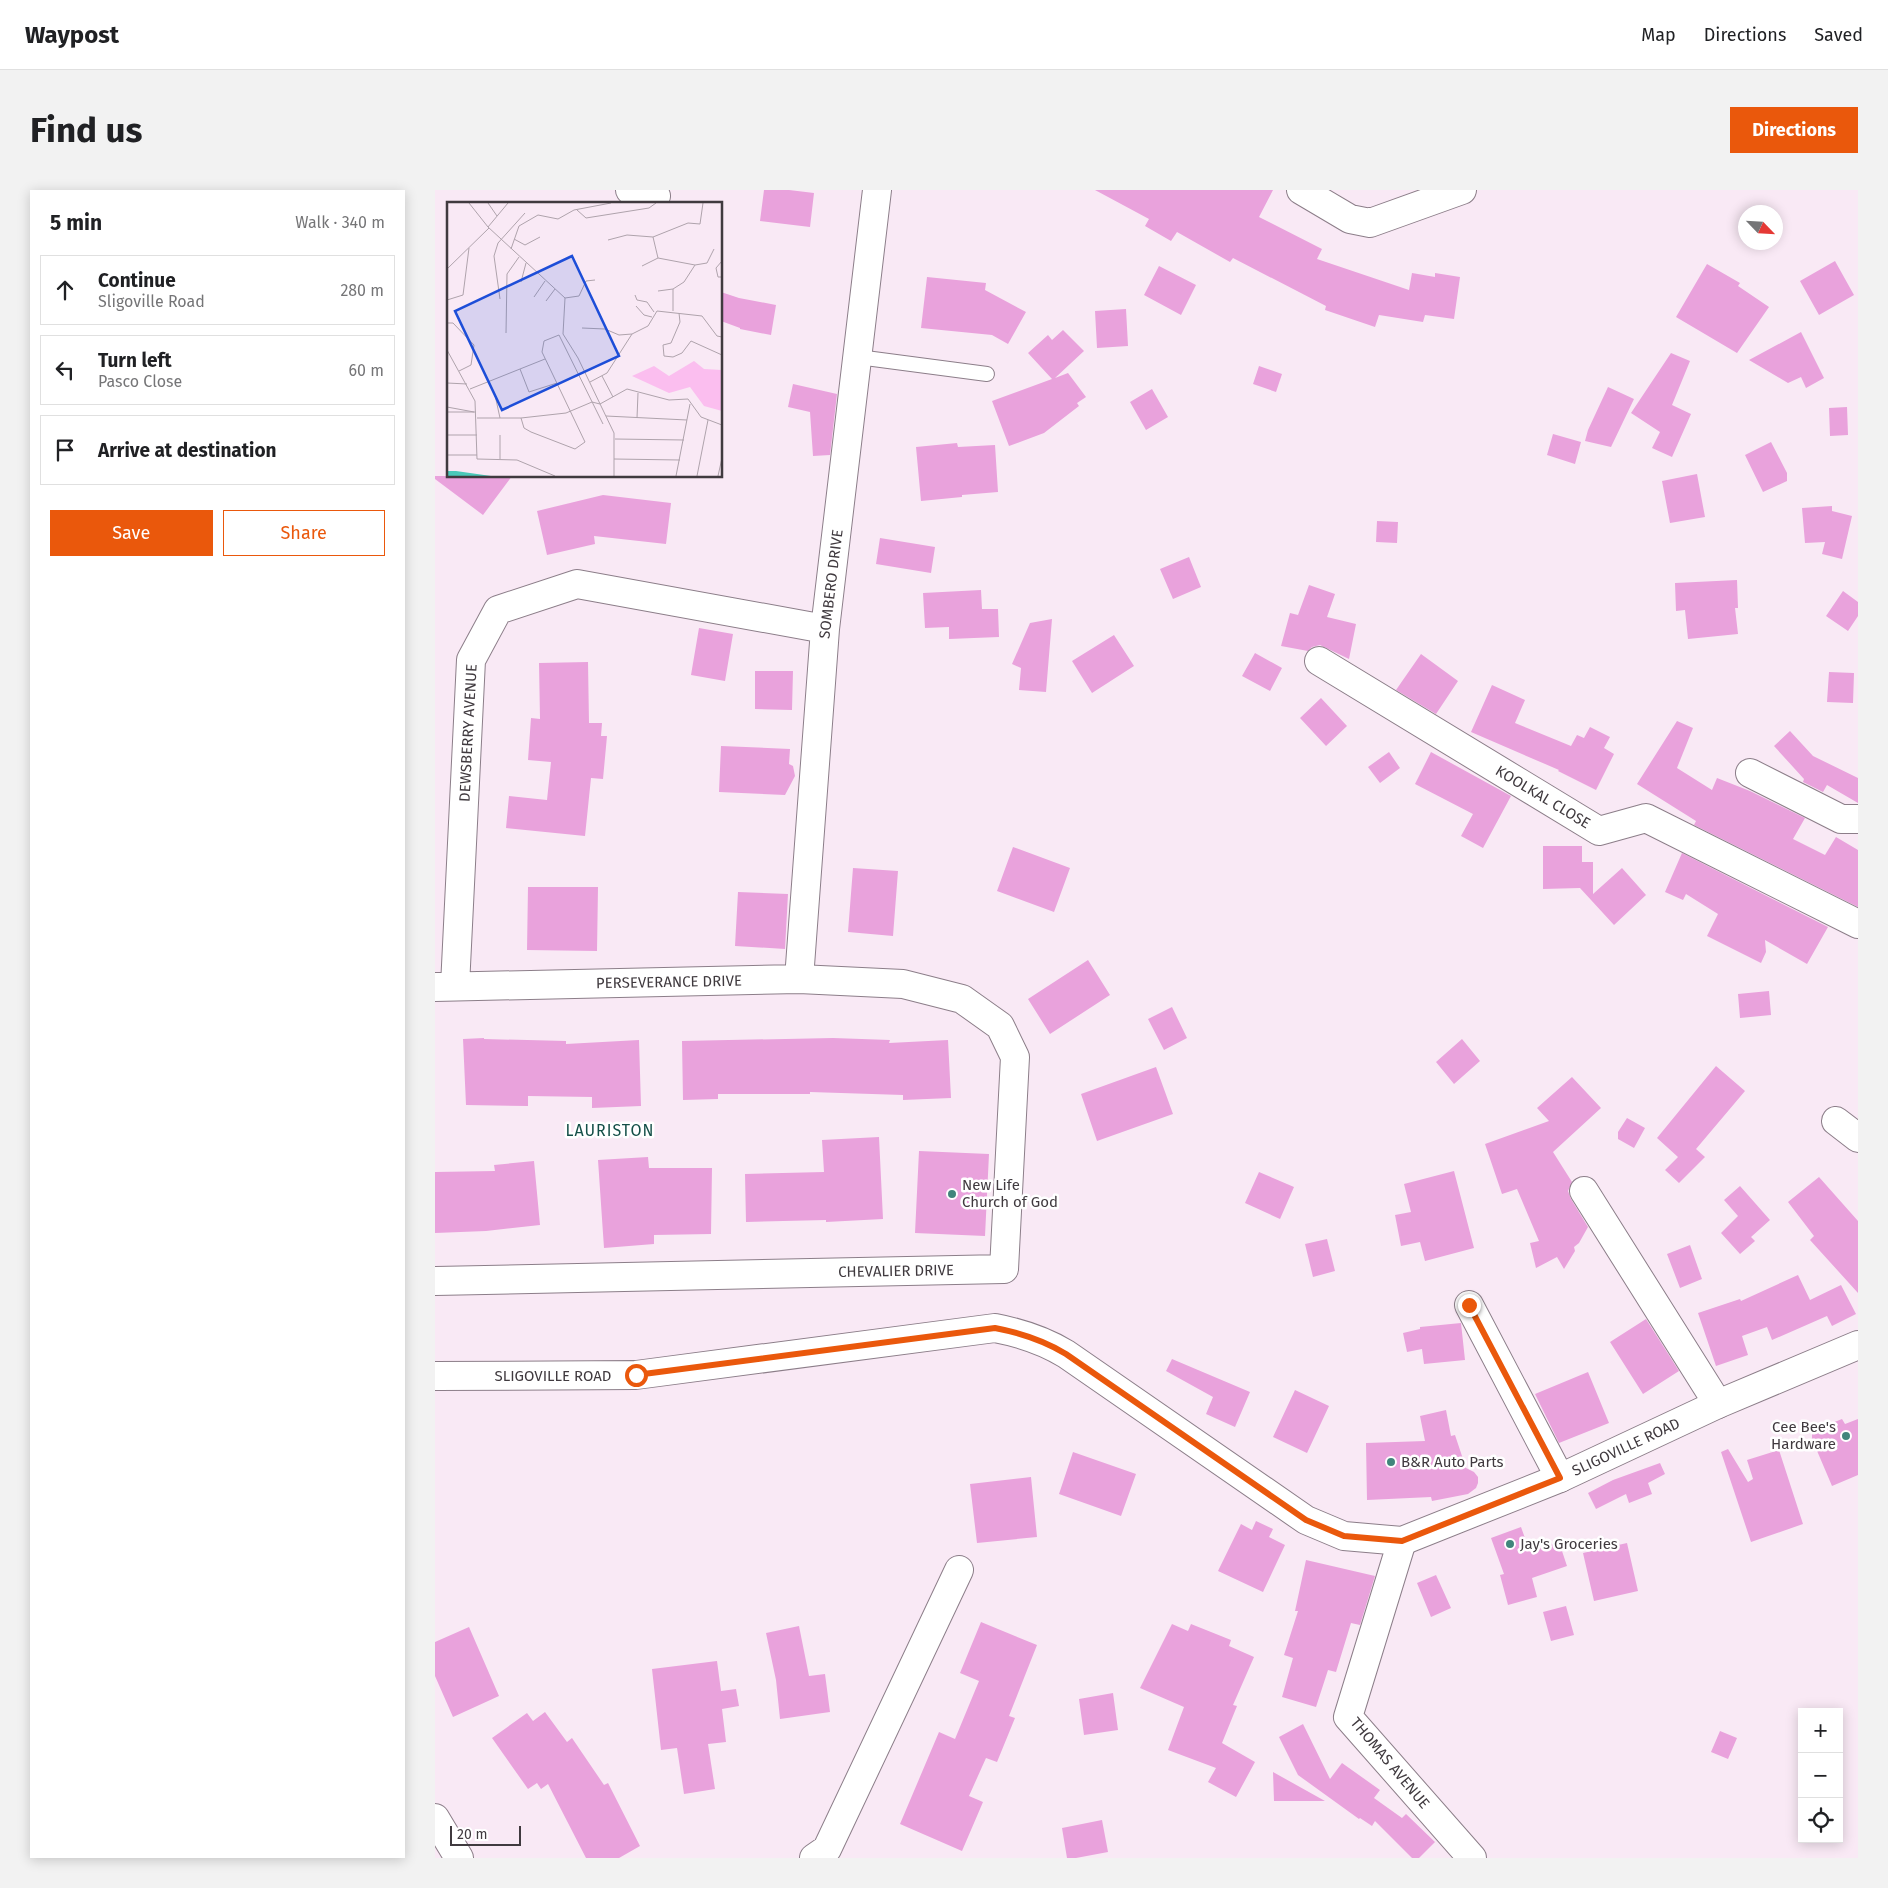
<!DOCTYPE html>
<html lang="en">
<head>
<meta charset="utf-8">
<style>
  :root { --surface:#fff; --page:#f2f2f2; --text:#202124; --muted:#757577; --line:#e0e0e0; --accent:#ea580c }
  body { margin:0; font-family:"Fira Sans",sans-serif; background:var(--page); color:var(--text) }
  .controls { position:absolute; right:15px; bottom:15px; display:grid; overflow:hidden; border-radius:0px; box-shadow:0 2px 12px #0003 }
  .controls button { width:45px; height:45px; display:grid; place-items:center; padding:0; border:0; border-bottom:1px solid var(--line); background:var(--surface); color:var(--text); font:25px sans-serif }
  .compass { position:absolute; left:1303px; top:15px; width:45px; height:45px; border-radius:50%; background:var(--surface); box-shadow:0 2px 12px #0003; rotate:115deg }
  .scale { position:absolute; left:15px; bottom:12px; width:71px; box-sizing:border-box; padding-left:5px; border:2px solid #403a3f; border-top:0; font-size:14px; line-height:18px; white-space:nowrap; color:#403a3f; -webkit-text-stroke:4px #fff; paint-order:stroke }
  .stop { position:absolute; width:15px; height:15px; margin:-11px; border:4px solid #ea580c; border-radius:50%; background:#fff }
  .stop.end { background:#ea580c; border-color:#fff; box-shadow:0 1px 5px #0008 }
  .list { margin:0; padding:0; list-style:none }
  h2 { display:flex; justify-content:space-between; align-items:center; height:65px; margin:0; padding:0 20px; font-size:21px }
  h2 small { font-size:16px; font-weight:400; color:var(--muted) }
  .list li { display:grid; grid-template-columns:32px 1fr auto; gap:15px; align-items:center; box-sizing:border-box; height:70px; margin:0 10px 10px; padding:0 10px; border:1px solid var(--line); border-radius:0px }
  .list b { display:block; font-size:19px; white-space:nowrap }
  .list p { margin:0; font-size:16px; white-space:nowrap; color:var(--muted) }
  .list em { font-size:16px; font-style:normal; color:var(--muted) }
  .actions { display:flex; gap:10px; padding:15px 20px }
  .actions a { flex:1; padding:11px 0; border:1px solid var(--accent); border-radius:0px; text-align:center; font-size:18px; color:var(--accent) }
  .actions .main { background:var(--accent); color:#fff }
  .icon { flex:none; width:28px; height:28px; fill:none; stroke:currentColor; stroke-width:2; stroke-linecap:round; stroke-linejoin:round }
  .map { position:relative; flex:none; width:1423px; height:1668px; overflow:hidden; border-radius:0px }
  header { display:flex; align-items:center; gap:30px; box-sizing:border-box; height:70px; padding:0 25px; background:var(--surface); border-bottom:1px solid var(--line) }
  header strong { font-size:24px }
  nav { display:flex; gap:28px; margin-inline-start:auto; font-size:18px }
  .intro { display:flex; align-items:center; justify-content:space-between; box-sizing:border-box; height:120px; padding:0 30px }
  h1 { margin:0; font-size:35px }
  .button { padding:12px 22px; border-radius:0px; background:var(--accent); color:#fff; font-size:18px; font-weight:700 }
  main { display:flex; gap:30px; padding:0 30px }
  aside { flex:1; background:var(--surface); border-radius:0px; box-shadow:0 2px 12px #0003 }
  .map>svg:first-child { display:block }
  .building { fill:#e9a2dc }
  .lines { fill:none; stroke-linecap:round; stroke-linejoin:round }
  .lane-casing { stroke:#8c7e89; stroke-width:16 }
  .street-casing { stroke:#8c7e89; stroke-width:30 }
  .secondary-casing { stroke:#8c7e89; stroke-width:30 }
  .lane { stroke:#fff; stroke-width:14 }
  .street { stroke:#fff; stroke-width:28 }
  .secondary { stroke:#fff; stroke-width:28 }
  .route { stroke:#ea580c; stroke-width:6 }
  .poi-dot { fill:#40857c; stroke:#fff; stroke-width:2 }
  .labels { text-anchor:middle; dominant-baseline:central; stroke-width:5; stroke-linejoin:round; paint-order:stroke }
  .street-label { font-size:15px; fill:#403a3f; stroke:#fff }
  .poi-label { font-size:15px; fill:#403a3f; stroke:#fff; text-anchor:start }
  .neighbourhood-label { font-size:16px; letter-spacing:1px; fill:#144f48; stroke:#fff }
  .inset-road { fill:none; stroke:#afa3ac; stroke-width:1 }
  .view { fill:#1d4ed8; fill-opacity:0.15; stroke:#1d4ed8; stroke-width:2.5 }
  .inset-edge { fill:none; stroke:#403a3f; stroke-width:2.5 }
</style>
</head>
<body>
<header>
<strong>Waypost</strong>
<nav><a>Map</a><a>Directions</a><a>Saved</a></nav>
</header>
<div class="intro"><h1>Find us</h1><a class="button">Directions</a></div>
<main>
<aside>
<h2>5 min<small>Walk · 340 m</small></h2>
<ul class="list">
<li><svg class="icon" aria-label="ahead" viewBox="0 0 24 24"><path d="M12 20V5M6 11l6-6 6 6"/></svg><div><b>Continue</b><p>Sligoville Road</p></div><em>280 m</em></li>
<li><svg class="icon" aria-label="left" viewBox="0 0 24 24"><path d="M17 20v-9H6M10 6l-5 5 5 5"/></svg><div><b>Turn left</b><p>Pasco Close</p></div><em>60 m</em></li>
<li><svg class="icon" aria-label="arrive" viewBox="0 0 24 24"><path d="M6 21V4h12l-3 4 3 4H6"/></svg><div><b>Arrive at destination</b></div></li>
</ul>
<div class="actions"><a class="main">Save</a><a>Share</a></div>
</aside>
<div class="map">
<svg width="1423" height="1668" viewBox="0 0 1423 1668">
  <rect width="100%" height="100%" fill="#f9e9f5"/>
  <path class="building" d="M 329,0 L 354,0 L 379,3 L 375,37 L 325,31 Z
    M 660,0 L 838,0 L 824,27 L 887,59 L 882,69 L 974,100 L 977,83 L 1000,87 L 1000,83 L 1025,87 L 1019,129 L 990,125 L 988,132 L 944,125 L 940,137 L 890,120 L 891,116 L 798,68 L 795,72 L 742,42 L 736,51 L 710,36 L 714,29 Z
    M 1400,71 L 1419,105 L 1384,125 L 1365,91 Z
    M 1272,74 L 1305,93 L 1303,96 L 1334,117 L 1302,163 L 1241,127 Z
    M 724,76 L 761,95 L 746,125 L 709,105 Z
    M 492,87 L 551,93 L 550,100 L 591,122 L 573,154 L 557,145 L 486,138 Z
    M 286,102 L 304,108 L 341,115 L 336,145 L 305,139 L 305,138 L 286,131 Z
    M 691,119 L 693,156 L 662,158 L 660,121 Z
    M 628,140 L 649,161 L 620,188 L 633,183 L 651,207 L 642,213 L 644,216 L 609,243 L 574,256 L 557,211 L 617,189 L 593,163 L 613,145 L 617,150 Z
    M 1366,142 L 1389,188 L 1371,198 L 1366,187 L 1353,193 L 1314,170 Z
    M 1236,163 L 1255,171 L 1237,215 L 1256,224 L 1237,267 L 1217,258 L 1225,242 L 1196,223 Z
    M 824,176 L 847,184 L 841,202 L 818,194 Z
    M 358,194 L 402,204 L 395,265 L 378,266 L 375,222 L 353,217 Z
    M 1173,197 L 1199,209 L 1176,257 L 1150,251 L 1153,240 Z
    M 717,199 L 733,227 L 711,240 L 695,212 Z
    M 1412,217 L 1413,245 L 1395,246 L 1394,218 Z
    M 1118,244 L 1146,252 L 1140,274 L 1112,265 Z
    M 1336,252 L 1352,283 L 1352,291 L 1328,302 L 1310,265 Z
    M 522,253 L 523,257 L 560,255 L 563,302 L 527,305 L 527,307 L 486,311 L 481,257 Z
    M 1262,284 L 1270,327 L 1235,333 L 1227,291 Z
    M 0,286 L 77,286 L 48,325 L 0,289 Z
    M 168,305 L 236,313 L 231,354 L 159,346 L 160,354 L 112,365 L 102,321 Z
    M 1397,316 L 1397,321 L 1417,326 L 1407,369 L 1387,364 L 1390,352 L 1370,353 L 1367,318 Z
    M 942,331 L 963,332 L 962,353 L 941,352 Z
    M 445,348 L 500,357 L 496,383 L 441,374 Z
    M 754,367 L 766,397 L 738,409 L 725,379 Z
    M 1302,390 L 1303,418 L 1300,418 L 1303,444 L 1253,449 L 1250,420 L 1241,421 L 1240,393 Z
    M 874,395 L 900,404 L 892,427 L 921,434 L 914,469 L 885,455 L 877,457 L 873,461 L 846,456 L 855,423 L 863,425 Z
    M 546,400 L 547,419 L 563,419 L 564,447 L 514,449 L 514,437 L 490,438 L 488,403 Z
    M 1408,401 L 1423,412 L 1423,426 L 1413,441 L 1391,426 Z
    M 617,429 L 611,502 L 584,500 L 586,478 L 577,474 L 595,433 Z
    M 264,438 L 298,444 L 290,491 L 256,485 Z
    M 679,445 L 699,476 L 657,503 L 637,471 Z
    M 820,463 L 847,478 L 835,501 L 807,486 Z
    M 986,464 L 1023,491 L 1001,524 L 961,500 Z
    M 153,472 L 154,533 L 167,533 L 166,546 L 172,546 L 168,589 L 156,588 L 150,646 L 71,638 L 74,606 L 112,610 L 116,572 L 93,570 L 96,528 L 105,529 L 104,473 Z
    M 320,481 L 358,481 L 357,520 L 320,519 Z
    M 1394,482 L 1419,483 L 1418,513 L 1392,512 Z
    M 1057,495 L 1090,510 L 1080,533 L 1136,556 L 1142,545 L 1149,548 L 1155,537 L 1175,547 L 1169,558 L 1179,564 L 1161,600 L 1123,581 L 1124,580 L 1036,542 Z
    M 886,508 L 912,536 L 891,556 L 865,528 Z
    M 1242,531 L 1258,538 L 1242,578 L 1277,600 L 1282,588 L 1315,601 L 1370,628 L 1358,649 L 1390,665 L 1401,647 L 1423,660 L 1423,717 L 1259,635 L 1261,631 L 1202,594 Z
    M 1355,541 L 1378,566 L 1423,588 L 1423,613 L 1392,595 L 1388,602 L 1368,592 L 1369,589 L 1339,556 Z
    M 286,556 L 355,559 L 354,574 L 358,576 L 360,586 L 350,605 L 284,602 Z
    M 954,562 L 965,578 L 945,593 L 933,577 Z
    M 996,562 L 1076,606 L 1048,658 L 1026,646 L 1038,624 L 980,594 Z
    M 1108,656 L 1147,656 L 1147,672 L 1158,672 L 1158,704 L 1187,678 L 1211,705 L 1179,735 L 1145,698 L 1108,699 Z
    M 578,657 L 635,678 L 619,722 L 562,701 Z
    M 1247,663 L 1393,737 L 1372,774 L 1330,750 L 1331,762 L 1326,773 L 1272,746 L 1283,724 L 1251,704 L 1248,710 L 1230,702 Z
    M 418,678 L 463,681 L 458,746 L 413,742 Z
    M 93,697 L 163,697 L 162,761 L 92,760 Z
    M 303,702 L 353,704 L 350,759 L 300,756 Z
    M 653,770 L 675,805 L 615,844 L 593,809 Z
    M 1334,801 L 1336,825 L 1305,828 L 1303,804 Z
    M 737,817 L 752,848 L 729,860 L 713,829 Z
    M 49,848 L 49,849 L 131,851 L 131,854 L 204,850 L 206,916 L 157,918 L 157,907 L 93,906 L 93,916 L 31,915 L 28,849 Z
    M 398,848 L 455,850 L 454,853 L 513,850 L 516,908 L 468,910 L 468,905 L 375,902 L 375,904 L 283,904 L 283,909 L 248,910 L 247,851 Z
    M 1027,849 L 1045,871 L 1019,894 L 1001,872 Z
    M 1281,876 L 1310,901 L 1261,959 L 1270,967 L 1244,993 L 1230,980 L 1243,967 L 1222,948 Z
    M 721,877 L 738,924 L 662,951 L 646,904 Z
    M 1137,887 L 1166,918 L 1118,962 L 1137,992 L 1133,1001 L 1136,1009 L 1153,1037 L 1144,1053 L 1139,1057 L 1140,1061 L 1129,1079 L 1122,1067 L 1101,1078 L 1095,1053 L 1104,1051 L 1082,999 L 1067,1004 L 1050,954 L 1114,931 L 1102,918 Z
    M 1192,928 L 1210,938 L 1199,958 L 1183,949 L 1183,942 Z
    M 444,947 L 448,1029 L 391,1032 L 391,1030 L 311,1032 L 310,984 L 389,982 L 387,950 Z
    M 484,961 L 554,964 L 550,1046 L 480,1043 Z
    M 213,967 L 214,978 L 277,978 L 276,1044 L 219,1045 L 219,1054 L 169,1058 L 163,970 Z
    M 99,971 L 105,1035 L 51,1041 L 0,1043 L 0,982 L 60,981 L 59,975 Z
    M 1019,981 L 1039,1058 L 990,1071 L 985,1052 L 966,1056 L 960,1025 L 976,1022 L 969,994 Z
    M 824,982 L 859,997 L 845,1029 L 810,1013 Z
    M 1384,987 L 1423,1031 L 1423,1103 L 1375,1050 L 1379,1046 L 1353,1012 Z
    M 1305,996 L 1335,1030 L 1316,1047 L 1320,1051 L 1305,1064 L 1286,1043 L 1303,1026 L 1289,1010 Z
    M 892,1049 L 900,1081 L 878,1087 L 870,1054 Z
    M 1255,1055 L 1267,1089 L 1245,1098 L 1232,1064 Z
    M 1363,1085 L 1375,1110 L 1406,1095 L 1421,1124 L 1397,1136 L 1392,1126 L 1337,1150 L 1332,1137 L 1307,1146 L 1313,1165 L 1281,1176 L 1263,1123 L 1305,1109 L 1306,1111 Z
    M 1211,1129 L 1244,1181 L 1208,1204 L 1175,1152 Z
    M 1026,1133 L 1030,1170 L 989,1174 L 987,1159 L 972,1162 L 968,1143 L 985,1139 L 985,1137 Z
    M 737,1169 L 815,1202 L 800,1237 L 771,1224 L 778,1207 L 731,1181 Z
    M 1153,1182 L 1174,1233 L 1124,1253 L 1100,1204 Z
    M 860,1200 L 894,1216 L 872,1263 L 838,1247 Z
    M 1011,1220 L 1016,1246 L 1020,1245 L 1031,1278 L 1039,1282 L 1043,1287 L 1043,1293 L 1041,1298 L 1033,1304 L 997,1311 L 996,1307 L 932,1310 L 931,1253 L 990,1251 L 985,1226 Z
    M 1407,1229 L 1410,1234 L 1423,1229 L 1423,1285 L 1397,1296 L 1377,1249 L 1377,1241 Z
    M 1293,1259 L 1313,1292 L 1318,1289 L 1312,1270 L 1344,1260 L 1368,1334 L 1316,1352 L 1286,1262 Z
    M 638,1262 L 701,1284 L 686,1326 L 624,1304 Z
    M 1225,1273 L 1230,1284 L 1213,1293 L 1217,1304 L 1194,1313 L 1191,1304 L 1161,1319 L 1153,1303 L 1178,1290 Z
    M 596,1287 L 602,1347 L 542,1353 L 535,1294 Z
    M 821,1331 L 838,1339 L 834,1347 L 850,1355 L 828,1402 L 783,1381 L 806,1334 L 817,1340 Z
    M 1086,1337 L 1095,1362 L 1124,1352 L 1132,1376 L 1097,1388 L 1102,1407 L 1073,1415 L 1065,1385 L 1069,1384 L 1056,1348 Z
    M 1192,1353 L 1203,1401 L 1159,1411 L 1148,1363 Z
    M 871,1370 L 940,1386 L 925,1435 L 916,1433 L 901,1482 L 893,1480 L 881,1517 L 847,1507 L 858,1468 L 849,1465 L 863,1421 L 860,1421 Z
    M 1001,1385 L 1016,1418 L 996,1427 L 982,1393 Z
    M 1131,1416 L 1139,1445 L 1116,1451 L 1108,1422 Z
    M 546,1432 L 602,1455 L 574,1526 L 580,1528 L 562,1572 L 551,1568 L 534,1606 L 548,1612 L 527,1661 L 465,1634 L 504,1542 L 520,1549 L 544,1491 L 525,1483 Z
    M 737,1434 L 753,1441 L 756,1434 L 796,1450 L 794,1456 L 819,1467 L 798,1515 L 802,1516 L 787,1553 L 820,1572 L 801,1607 L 773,1592 L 781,1578 L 733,1560 L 749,1517 L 705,1498 Z
    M 364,1436 L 374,1486 L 390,1484 L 395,1522 L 345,1529 L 341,1490 L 331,1443 Z
    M 34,1437 L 64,1506 L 18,1527 L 0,1486 L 0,1452 Z
    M 282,1471 L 286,1501 L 301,1499 L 304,1516 L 287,1519 L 291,1552 L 273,1554 L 280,1599 L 249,1604 L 242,1558 L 226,1560 L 217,1479 Z
    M 678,1503 L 683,1540 L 649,1545 L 644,1509 Z
    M 110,1522 L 132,1552 L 137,1548 L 169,1595 L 173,1593 L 205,1656 L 184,1668 L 151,1668 L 113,1594 L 106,1599 L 102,1593 L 93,1599 L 57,1548 L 92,1523 L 98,1531 Z
    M 868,1534 L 895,1589 L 907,1573 L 945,1600 L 939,1608 L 967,1628 L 971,1624 L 1000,1652 L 984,1668 L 977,1668 L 940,1631 L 937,1636 L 925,1628 L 924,1629 L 863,1585 L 844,1547 Z
    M 1285,1541 L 1302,1548 L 1293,1569 L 1276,1562 Z
    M 838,1582 L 890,1611 L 839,1611 Z
    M 667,1630 L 673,1662 L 641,1668 L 632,1668 L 627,1638 Z"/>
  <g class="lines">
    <g class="lane-casing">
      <path id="lane" d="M 423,167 L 552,184"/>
    </g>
    <g class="street-casing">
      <path id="street" d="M 195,0 L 221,6
        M 866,0 L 915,29 L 935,33 L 1027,0
        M 884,471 L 1164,641 L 1211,628 L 1423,734
        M 1315,583 L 1406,629 L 1423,629
        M 364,789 L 390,439 L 442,0
        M 20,796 L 36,470 L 63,420 L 142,394 L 390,439
        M 0,797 L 364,789 L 468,794 L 527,809 L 565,836 L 580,867 L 569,1079 L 0,1091
        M 1401,931 L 1423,948
        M 1149,1001 L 1283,1214
        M 1034,1115 L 1125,1288
        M 967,1351 L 913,1527 L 1037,1668
        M 0,1628 L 24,1668
        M 379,1668 L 392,1659 L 524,1380"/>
    </g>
    <g class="secondary-casing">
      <path id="secondary" d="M 0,1186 L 201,1185 L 560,1138 C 586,1143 608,1150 631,1164 L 871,1330 L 909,1346 L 967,1351 L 1125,1288 L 1283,1214 L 1423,1155"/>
    </g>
    <use href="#lane" class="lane"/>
    <use href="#street" class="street"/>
    <use href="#secondary" class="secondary"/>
  </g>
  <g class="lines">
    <path class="route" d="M 201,1185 L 560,1138 C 586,1143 608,1150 631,1164 L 871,1330 L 909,1346 L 967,1351 L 1125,1288 L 1034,1115"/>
  </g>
  <g class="poi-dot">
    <circle cx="517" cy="1004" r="5"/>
    <circle cx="1411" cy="1246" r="5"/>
    <circle cx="956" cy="1272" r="5"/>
    <circle cx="1075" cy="1354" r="5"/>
  </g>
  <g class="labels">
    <g class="street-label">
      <text transform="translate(396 394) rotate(-83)">SOMBERO DRIVE</text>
      <text transform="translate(33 543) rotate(-87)">DEWSBERRY AVENUE</text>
      <text transform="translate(1108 607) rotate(31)">KOOLKAL CLOSE</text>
      <text transform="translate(234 792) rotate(-1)">PERSEVERANCE DRIVE</text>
      <text transform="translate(461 1081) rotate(-1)">CHEVALIER DRIVE</text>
      <text x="118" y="1186">SLIGOVILLE ROAD</text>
      <text transform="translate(1191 1257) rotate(-25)">SLIGOVILLE ROAD</text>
      <text transform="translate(955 1573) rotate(50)">THOMAS AVENUE</text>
    </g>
    <g class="poi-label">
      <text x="527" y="995">New Life<tspan x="527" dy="17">Church of God</tspan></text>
      <text x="1401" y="1237" text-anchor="end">Cee Bee's<tspan x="1401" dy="17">Hardware</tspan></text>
      <text x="966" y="1272">B&amp;R Auto Parts</text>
      <text x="1085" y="1354">Jay's Groceries</text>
    </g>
    <g class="neighbourhood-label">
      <text x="175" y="940">LAURISTON</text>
    </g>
  </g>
  <g transform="translate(12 12)">
    <rect width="275" height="275" fill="#f9e9f5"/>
    <path d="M 247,159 L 257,167 L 275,168 L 275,209 L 257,204 L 243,185 L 222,191 L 185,174 L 207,164 L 222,174 Z" fill="#fbbeef"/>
    <path d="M 0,269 L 9,269 L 44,274 L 0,274 Z" fill="#4ac9b9"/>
    <path class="inset-road" d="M 22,1 L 41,25 L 118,96 L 116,132 L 131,156 L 167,231 L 167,274M 41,1 L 50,14M 130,8 L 139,16 L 202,6 L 209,1M 41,25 L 61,1M 206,35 L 211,56M 67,37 L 78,43 L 93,35M 161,38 L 180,33 L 206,35 L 241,21 L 253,22 L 256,1M 64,47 L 72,24 L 91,13 L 111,17 L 127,8 L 164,1M 275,59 L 269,66 L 271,75 L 275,75M 195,64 L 211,56 L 248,63M 0,67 L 42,26M 74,80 L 79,61M 211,89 L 226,87M 188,93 L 190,98 L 200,100 L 207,110M 87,95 L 98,79M 118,96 L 132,94 L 139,79 L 148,78M 53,97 L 47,54 L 51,41 L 78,11M 0,98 L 16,93 L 22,46M 99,99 L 108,87M 189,104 L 197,113 L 205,115M 226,109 L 226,87 L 237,80 L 248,63 L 260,61 L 267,47M 232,111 L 233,120 L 224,141 L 216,143 L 217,154 L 226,155 L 235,151 L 244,139 L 275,153M 0,121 L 6,121 L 27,143 L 24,163 L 12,169M 135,126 L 158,127 L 172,133 L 185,132M 59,131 L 60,72 L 72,55M 0,148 L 28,199 L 30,257 L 70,258 L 108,274M 73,167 L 82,190 L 110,181M 155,174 L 166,195M 143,180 L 160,171 L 185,132 L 201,124 L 210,109 L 255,114 L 270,134 L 275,135M 0,181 L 20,182M 23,187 L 98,157M 48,193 L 53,216M 145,200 L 153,202 L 180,187 L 222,198 L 241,197 L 254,215 L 275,223M 0,205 L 27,210M 0,210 L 29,210M 159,214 L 240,218M 30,216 L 74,216 L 119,211 L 145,200M 74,216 L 77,226 L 84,230 L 128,247 L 138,240 L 95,150 L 97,139 L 112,133 L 156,222M 190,216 L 191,191M 0,233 L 30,233M 53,233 L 53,257M 168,237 L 237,238M 0,253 L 30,253M 167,257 L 233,258M 229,274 L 243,202M 250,274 L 261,218M 271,274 L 275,256"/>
    <path class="view" d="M 125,54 L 172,154 L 55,208 L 8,109 Z"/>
    <rect width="275" height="275" class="inset-edge"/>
  </g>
</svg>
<div class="controls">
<button>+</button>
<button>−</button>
<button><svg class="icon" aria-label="locate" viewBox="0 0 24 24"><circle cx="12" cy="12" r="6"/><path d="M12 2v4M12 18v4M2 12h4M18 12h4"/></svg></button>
</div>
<svg class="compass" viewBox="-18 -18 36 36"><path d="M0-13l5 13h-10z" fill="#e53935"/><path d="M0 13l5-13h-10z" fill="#757577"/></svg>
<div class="scale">20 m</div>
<div class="stop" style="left:201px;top:1185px"></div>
<div class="stop end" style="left:1034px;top:1115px"></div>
</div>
</main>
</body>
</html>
